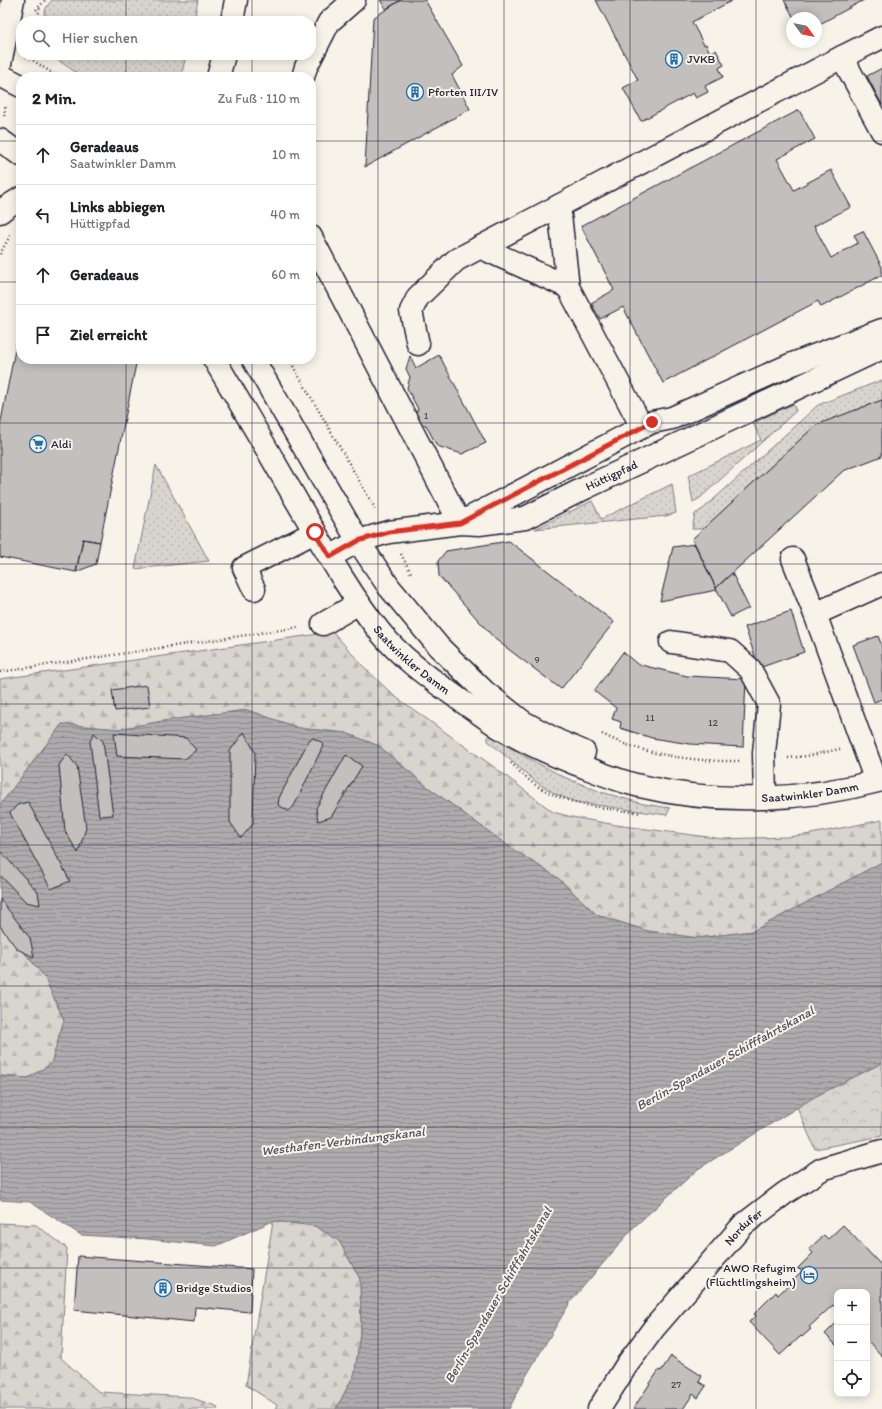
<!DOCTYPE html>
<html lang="de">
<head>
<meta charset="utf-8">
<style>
  :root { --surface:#fff; --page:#f2f2f2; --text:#202124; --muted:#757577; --line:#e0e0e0 }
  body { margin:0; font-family:Itim,sans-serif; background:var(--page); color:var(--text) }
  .controls { position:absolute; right:12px; bottom:12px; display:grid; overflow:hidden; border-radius:8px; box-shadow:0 2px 10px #0003 }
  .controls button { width:36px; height:36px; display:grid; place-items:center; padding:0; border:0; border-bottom:1px solid var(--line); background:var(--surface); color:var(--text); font:20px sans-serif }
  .compass { position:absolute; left:786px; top:12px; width:36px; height:36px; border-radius:50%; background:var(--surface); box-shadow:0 2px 10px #0003; rotate:123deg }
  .stop { position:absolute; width:12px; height:12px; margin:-9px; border:3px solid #d93025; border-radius:50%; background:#fff }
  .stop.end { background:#d93025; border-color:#fff; box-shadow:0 1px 4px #0008 }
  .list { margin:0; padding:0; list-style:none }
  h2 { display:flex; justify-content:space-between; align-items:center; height:52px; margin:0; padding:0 16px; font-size:17px }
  h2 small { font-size:13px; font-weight:400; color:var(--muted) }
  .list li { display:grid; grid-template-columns:26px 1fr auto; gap:12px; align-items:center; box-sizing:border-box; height:60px; padding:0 16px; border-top:1px solid var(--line) }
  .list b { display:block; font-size:15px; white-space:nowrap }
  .list p { margin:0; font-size:13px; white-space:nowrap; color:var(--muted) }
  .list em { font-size:13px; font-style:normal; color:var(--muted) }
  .icon { flex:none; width:22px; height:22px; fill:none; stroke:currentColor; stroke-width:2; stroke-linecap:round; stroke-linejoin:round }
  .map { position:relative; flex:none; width:882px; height:1409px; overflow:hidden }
  .search { position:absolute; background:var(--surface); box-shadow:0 2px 10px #0003; left:16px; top:16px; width:300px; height:44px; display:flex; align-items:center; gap:10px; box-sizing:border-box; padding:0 14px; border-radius:16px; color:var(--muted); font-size:15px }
  .panel { position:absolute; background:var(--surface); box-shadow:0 2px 10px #0003; left:16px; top:72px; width:300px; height:292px; border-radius:16px }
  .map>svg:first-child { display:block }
  .grass { fill:url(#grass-dots); stroke:#7d7c85 }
  .forest { fill:url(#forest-firs); stroke:#7d7c85 }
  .park { fill:url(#park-crowns); stroke:#7d7c85 }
  .water { fill:url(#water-rules); stroke:#76747f }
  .building { fill:#c2bfbd; stroke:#22223b }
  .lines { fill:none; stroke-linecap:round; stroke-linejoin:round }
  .minor-casing { stroke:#22223b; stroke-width:25 }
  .major-casing { stroke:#22223b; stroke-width:25 }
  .highway-casing { stroke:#22223b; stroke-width:25 }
  .path { stroke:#22223b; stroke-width:2.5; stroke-dasharray:1 3; stroke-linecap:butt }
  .minor { stroke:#f7f3e8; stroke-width:22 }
  .major { stroke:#f7f3e8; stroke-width:22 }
  .highway { stroke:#f7f3e8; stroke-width:22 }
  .route { stroke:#d93025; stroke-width:5 }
  .grid { fill:none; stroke:#22223b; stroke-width:1; stroke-opacity:0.55 }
  .labels { text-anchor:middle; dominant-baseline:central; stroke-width:4; stroke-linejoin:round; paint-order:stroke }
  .number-label { font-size:10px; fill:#4a495c }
  .poi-label { font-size:12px; fill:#22223b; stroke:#f7f3e8; text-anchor:start }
  .street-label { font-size:12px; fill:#22223b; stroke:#f7f3e8 }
  .water-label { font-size:13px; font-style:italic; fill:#535263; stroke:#f7f3e8 }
</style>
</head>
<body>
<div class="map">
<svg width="882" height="1409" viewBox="0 0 882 1409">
  <defs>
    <pattern id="grass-dots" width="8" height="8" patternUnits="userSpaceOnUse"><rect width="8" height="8" fill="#d8d5cf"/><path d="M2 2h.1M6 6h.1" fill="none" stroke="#b9b7b3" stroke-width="1.8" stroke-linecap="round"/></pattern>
    <pattern id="forest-firs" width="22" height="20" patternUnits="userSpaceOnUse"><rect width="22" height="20" fill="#d8d5cf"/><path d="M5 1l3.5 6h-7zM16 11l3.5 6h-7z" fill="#b9b7b3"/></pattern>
    <pattern id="park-crowns" width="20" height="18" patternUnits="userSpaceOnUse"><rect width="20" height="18" fill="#d8d5cf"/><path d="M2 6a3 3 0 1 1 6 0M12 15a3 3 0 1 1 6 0" fill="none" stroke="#b9b7b3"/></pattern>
    <pattern id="water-rules" width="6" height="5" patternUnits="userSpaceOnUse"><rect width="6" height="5" fill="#aeabad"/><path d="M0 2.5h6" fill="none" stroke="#8d8b8e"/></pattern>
  </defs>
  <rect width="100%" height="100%" fill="#f7f3e8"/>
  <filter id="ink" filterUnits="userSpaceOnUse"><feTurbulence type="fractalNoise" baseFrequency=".025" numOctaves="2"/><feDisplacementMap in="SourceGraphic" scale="8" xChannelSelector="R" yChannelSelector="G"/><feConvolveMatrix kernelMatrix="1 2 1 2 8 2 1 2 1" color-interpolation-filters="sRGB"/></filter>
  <g filter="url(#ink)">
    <path class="grass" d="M 52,0 L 198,0 L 194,21 L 42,21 L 46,8 Z
      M 53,55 L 186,55 L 181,77 L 83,77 L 55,58 Z
      M 882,380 L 882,400 L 816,425 L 703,529 L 692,529 L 695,514 L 703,509 L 818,405 Z
      M 793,404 L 796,411 L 700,498 L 693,502 L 688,476 L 761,440 L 753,423 Z
      M 156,465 L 209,561 L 135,569 Z
      M 672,484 L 676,513 L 666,516 L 535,529 L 592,501 L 601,519 Z
      M 489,734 L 522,755 L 564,777 L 601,792 L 644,804 L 670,808 L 667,815 L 575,802 L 556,794 L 536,782 L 488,741 L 488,736 Z"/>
    <path class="forest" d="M 333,632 L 362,665 L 393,695 L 494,767 L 553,812 L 572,817 L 616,825 L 723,839 L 787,837 L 811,834 L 882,820 L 882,862 L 753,931 L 698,938 L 648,931 L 597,915 L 558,878 L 514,850 L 425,785 L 379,746 L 346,733 L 299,728 L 247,710 L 169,720 L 118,729 L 62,724 L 0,805 L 0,679 Z
      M 0,924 L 44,976 L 64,1020 L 51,1064 L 28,1078 L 0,1076 Z
      M 273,1221 L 315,1226 L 339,1241 L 360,1279 L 361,1325 L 355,1373 L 336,1409 L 275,1409 L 277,1405 L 246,1385 Z
      M 0,1223 L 36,1225 L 67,1248 L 61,1358 L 99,1392 L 189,1397 L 216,1406 L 218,1409 L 0,1409 Z"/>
    <path class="park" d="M 882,1063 L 882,1136 L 815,1149 L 797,1107 L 816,1096 Z"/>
    <path class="water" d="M 247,710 L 299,728 L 346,733 L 379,746 L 425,785 L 514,850 L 558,878 L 597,915 L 648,931 L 698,938 L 753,931 L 882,862 L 882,1063 L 816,1096 L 698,1169 L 634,1227 L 571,1301 L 525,1378 L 509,1409 L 336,1409 L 355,1373 L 361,1325 L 360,1279 L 339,1241 L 315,1226 L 273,1221 L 216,1246 L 147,1239 L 81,1235 L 30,1202 L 0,1200 L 0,1076 L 28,1078 L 51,1064 L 64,1020 L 44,976 L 0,924 L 0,805 L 62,724 L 118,729 L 169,720 Z"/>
    <path class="building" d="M 380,0 L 401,0 L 386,9 Z
      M 401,0 L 425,0 L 463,66 L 452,75 L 470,109 L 365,167 L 373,18 Z
      M 596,0 L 733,0 L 692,22 L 704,45 L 706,44 L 710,53 L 716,50 L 724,65 L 719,68 L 723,77 L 705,86 L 708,92 L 696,98 L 693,93 L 641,121 L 623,88 L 638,80 Z
      M 784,0 L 864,0 L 816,26 L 816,18 L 794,18 Z
      M 882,68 L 882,105 L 867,76 Z
      M 799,110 L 815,139 L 777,159 L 794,190 L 831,170 L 851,207 L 814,226 L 831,258 L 858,243 L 854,235 L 863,231 L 882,267 L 882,275 L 821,307 L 818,301 L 663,383 L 623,307 L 600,319 L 591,303 L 614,290 L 581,226 Z
      M 21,319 L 21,359 L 137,359 L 100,542 L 83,539 L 76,572 L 0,557 L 0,426 Z
      M 439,355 L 486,443 L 462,454 L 437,446 L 426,425 L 423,425 L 416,413 L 418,409 L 407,388 L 410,377 L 406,369 L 410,356 L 416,368 Z
      M 882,400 L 882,456 L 843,471 L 716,588 L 692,539 L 816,425 Z
      M 83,539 L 100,542 L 96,564 L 76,572 Z
      M 509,541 L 614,622 L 561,689 L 495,639 L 439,576 L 438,561 L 446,551 Z
      M 695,544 L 717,590 L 660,601 L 673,547 Z
      M 732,573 L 749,608 L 731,617 L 716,588 Z
      M 791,611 L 804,652 L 759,668 L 745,627 Z
      M 878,636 L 882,646 L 882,699 L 874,702 L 853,645 Z
      M 623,652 L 637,664 L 687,676 L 746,679 L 743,747 L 690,744 L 652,738 L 620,728 L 621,722 L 612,719 L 616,708 L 594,691 Z
      M 147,685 L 150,707 L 115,711 L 112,690 Z
      M 244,732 L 255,752 L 253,824 L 241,838 L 230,822 L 230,751 Z
      M 94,733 L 103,741 L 113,815 L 99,816 L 90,741 Z
      M 114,733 L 186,738 L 196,750 L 185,759 L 117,756 Z
      M 313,738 L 323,743 L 322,748 L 294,806 L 289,811 L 278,805 L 279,798 L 309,740 Z
      M 67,754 L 77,766 L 86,828 L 78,853 L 65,831 L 59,765 Z
      M 346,755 L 362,766 L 331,817 L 318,821 L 316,808 Z
      M 28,802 L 70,881 L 51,889 L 10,813 L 17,805 Z
      M 0,851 L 38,892 L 40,905 L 26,902 L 0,875 Z
      M 0,899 L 30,938 L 34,957 L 17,949 L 0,926 Z
      M 843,1225 L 882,1266 L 882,1356 L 867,1340 L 867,1292 L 837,1292 L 837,1309 L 833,1305 L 809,1327 L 811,1329 L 802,1337 L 801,1336 L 780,1355 L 749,1322 L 756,1316 L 754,1314 L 776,1292 L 778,1295 L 802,1272 L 798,1268 L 813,1253 L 809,1249 L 824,1235 L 828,1239 Z
      M 78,1256 L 252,1269 L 250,1312 L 195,1307 L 194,1322 L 74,1310 Z
      M 837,1322 L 837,1346 L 825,1334 Z
      M 671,1356 L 702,1376 L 699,1382 L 706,1386 L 698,1398 L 693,1394 L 683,1409 L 633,1409 L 659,1370 L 661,1371 Z"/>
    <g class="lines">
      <g class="minor-casing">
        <g id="minor">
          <path d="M 232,21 L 236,0"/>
          <path d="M 842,57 L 882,131"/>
          <path d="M 218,77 L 224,55"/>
          <path d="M 303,77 L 306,67 L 329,22 L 354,0"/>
          <path d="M 559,206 L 568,287 L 642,427 L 652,422 L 672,418 L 790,365 L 882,330"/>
          <path d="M 311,237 L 460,523 L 642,427"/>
          <path d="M 480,247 L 568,287"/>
          <path d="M 418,344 L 411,311 L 418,297 L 456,260 L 842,57 L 882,37"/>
          <path id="s1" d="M 330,557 L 358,541 L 389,532 L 460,523 L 479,524 L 525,518 L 585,488 L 882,348"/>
          <path d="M 793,559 L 815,614 L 876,781"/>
          <path d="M 254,589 L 244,568 L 315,532"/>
          <path d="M 815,614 L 882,584"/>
          <path d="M 323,624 L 359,603"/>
          <path d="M 671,642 L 730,651 L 750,669 L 769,704 L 764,753 L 765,798"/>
          <path id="s2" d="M 599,1409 L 626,1366 L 654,1328 L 743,1225 L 785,1193 L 822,1169 L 882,1151"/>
        </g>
      </g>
      <g class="major-casing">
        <g id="major">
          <path d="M 0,75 L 21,86"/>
          <path d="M 0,140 L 21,155"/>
          <path d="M 0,212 L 5,208 L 21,198"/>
          <path id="s3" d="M 214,359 C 244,409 273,460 302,510 C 326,551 350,594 380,632 C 403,660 434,681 463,702 C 475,710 487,719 499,727 C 522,741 548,753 574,763 C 595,771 618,781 640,786 C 719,805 803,801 882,780"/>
          <path d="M 253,359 L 358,541 L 389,587 L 439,647 L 485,692 L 523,722 L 558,741 L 584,752"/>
        </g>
      </g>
      <g class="highway-casing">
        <path id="highway" d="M 0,64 L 13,0"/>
      </g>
      <path class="path" d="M 36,10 L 45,0
        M 37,21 L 40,7
        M 26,57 L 34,61 L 58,77
        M 4,116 L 6,105
        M 0,254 L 11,234
        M 289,359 L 376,510
        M 401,554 L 411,573
        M 0,672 L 300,627
        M 602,734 C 610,738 619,742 627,745 C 663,757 703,762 741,761
        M 788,758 L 807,756 L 840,749
        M 511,763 C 518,770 526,778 534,784 C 568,806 602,808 641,813"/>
      <use href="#minor" class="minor"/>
      <use href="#major" class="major"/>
      <use href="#highway" class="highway"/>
    </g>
  </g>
  <g class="lines" filter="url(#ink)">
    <path class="route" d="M 315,532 L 330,557 L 358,541 L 389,532 L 460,523 L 652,422"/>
  </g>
  <path class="grid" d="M 126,0 L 126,21M 252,0 L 252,21M 378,0 L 378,1409M 504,0 L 504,1409M 630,0 L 630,1409M 756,0 L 756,1409M 126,55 L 126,77M 252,55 L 252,77M 0,141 L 21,141M 311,141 L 882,141M 0,282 L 21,282M 311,282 L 882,282M 126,359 L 126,1409M 252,359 L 252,1409M 0,423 L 882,423M 0,564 L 882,564M 0,704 L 882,704M 0,845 L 882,845M 0,986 L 882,986M 0,1127 L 882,1127M 0,1268 L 882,1268"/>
  <defs>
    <g id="building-ring" transform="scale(0.9)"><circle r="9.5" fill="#f7f3e8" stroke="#1f6fb2" stroke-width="1.5"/><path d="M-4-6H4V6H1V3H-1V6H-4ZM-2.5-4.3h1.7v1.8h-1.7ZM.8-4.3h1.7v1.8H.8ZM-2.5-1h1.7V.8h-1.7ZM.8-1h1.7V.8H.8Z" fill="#1f6fb2"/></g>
    <g id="supermarket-ring" transform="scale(0.9)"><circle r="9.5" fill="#f7f3e8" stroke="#1f6fb2" stroke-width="1.5"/><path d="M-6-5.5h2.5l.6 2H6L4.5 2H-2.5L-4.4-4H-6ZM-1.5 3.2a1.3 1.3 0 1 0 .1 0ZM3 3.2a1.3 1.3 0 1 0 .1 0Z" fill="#1f6fb2"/></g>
    <g id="hotel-ring" transform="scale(0.9)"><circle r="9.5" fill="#f7f3e8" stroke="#1f6fb2" stroke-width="1.5"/><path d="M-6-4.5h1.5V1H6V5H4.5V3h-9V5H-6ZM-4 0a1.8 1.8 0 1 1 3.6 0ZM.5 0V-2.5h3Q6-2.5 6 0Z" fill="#1f6fb2"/></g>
  </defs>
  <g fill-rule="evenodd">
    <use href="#building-ring" x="674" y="59"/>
    <use href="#building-ring" x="415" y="92"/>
    <use href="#supermarket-ring" x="38" y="444"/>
    <use href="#hotel-ring" x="809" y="1275"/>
    <use href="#building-ring" x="163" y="1288"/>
  </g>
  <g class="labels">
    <g class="number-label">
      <text x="426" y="415">1</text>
      <text x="537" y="659">9</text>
      <text x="650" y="717">11</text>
      <text x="713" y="722">12</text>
      <text x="676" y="1384">27</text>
    </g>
    <g class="poi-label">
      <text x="687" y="59">JVKB</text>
      <text x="428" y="92">Pforten III/IV</text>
      <text x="51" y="444">Aldi</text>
      <text x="796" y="1268" text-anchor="end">AWO Refugim<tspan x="796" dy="14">(Flüchtlingsheim)</tspan></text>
      <text x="176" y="1288">Bridge Studios</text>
    </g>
    <g class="street-label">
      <text stroke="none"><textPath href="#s1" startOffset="298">Hüttigpfad</textPath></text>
      <text stroke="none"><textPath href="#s3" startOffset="362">Saatwinkler Damm</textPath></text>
      <text stroke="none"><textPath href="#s3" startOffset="797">Saatwinkler Damm</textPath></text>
      <text stroke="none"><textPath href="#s2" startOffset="233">Nordufer</textPath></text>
    </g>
    <g class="water-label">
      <text transform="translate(725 1058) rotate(-29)">Berlin-Spandauer Schifffahrtskanal</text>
      <text transform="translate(343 1141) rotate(-7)">Westhafen-Verbindungskanal</text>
      <text transform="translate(498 1295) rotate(-60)">Berlin-Spandauer Schifffahrtskanal</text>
    </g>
  </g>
</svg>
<div class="controls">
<button>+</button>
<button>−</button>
<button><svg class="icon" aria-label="locate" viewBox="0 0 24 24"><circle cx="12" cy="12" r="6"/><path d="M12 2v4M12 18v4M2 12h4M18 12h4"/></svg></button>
</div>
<svg class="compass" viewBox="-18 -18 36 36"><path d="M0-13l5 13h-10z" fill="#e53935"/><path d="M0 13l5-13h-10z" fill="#757577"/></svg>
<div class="stop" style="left:315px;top:532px"></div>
<div class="stop end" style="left:652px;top:422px"></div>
<div class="search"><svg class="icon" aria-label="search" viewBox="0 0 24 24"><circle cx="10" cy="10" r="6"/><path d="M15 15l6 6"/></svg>Hier suchen</div>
<section class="panel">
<h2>2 Min.<small>Zu Fuß · 110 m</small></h2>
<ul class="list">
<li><svg class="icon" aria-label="ahead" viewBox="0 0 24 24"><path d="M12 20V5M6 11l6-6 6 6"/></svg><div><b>Geradeaus</b><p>Saatwinkler Damm</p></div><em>10 m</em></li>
<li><svg class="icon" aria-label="left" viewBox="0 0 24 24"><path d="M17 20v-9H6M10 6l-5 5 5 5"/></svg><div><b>Links abbiegen</b><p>Hüttigpfad</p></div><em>40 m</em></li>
<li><svg class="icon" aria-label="ahead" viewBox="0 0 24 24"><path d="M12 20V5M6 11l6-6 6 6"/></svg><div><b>Geradeaus</b></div><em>60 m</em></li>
<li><svg class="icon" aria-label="arrive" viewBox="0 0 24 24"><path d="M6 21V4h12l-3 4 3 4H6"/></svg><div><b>Ziel erreicht</b></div></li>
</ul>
</section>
</div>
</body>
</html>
